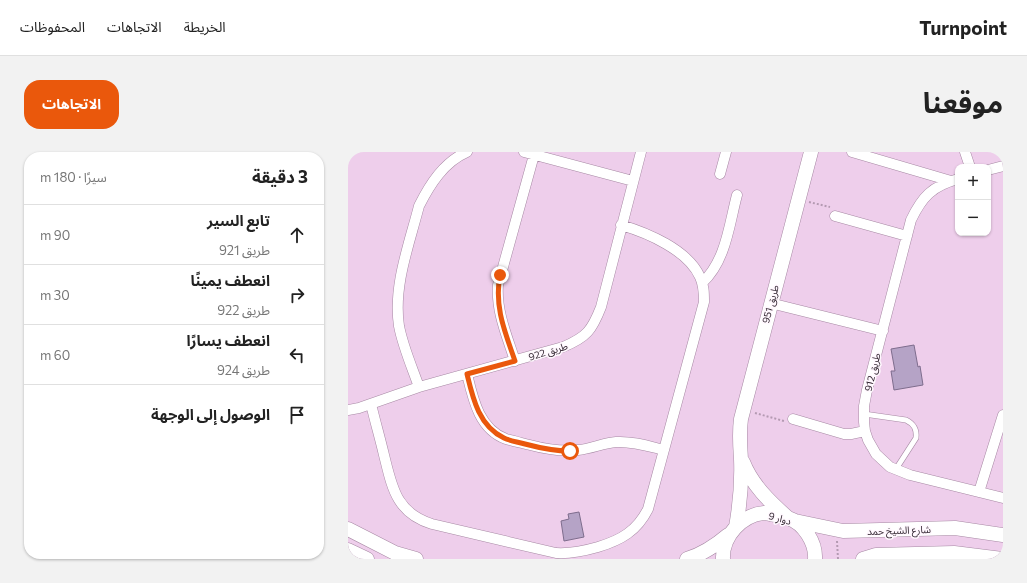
<!DOCTYPE html>
<html lang="ar">
<head>
<meta charset="utf-8">
<style>
  :root { --surface:#fff; --page:#f2f2f2; --text:#222; --muted:#767676; --line:#e0e0e0; --accent:#ea580c }
  body { margin:0; font-family:Commissioner,"Noto Sans Arabic",sans-serif; background:var(--page); color:var(--text); direction:rtl }
  .controls { position:absolute; right:12px; top:12px; display:grid; overflow:hidden; border-radius:8px; box-shadow:0 1px 3px #0004 }
  .controls button { width:36px; height:36px; display:grid; place-items:center; padding:0; border:0; border-bottom:1px solid var(--line); background:var(--surface); color:var(--text); font:20px sans-serif }
  .stop { position:absolute; width:12px; height:12px; margin:-9px; border:3px solid #ea580c; border-radius:50%; background:#fff }
  .stop.end { background:#ea580c; border-color:#fff; box-shadow:0 1px 4px #0008 }
  .list { margin:0; padding:0; list-style:none }
  h2 { display:flex; justify-content:space-between; align-items:center; height:52px; margin:0; padding:0 16px; font-size:17px }
  h2 small { font-size:13px; font-weight:400; color:var(--muted) }
  .list li { display:grid; grid-template-columns:26px 1fr auto; gap:12px; align-items:center; box-sizing:border-box; height:60px; padding:0 16px; border-top:1px solid var(--line) }
  .list b { display:block; font-size:15px; white-space:nowrap }
  .list p { margin:0; font-size:13px; white-space:nowrap; color:var(--muted) }
  .list em { font-size:13px; font-style:normal; color:var(--muted) }
  .icon { flex:none; width:22px; height:22px; fill:none; stroke:currentColor; stroke-width:2; stroke-linecap:round; stroke-linejoin:round }
  .map { position:relative; flex:none; width:655px; height:407px; overflow:hidden; direction:ltr; border-radius:16px }
  header { display:flex; align-items:center; gap:24px; box-sizing:border-box; height:56px; padding:0 20px; background:var(--surface); border-bottom:1px solid var(--line) }
  header strong { font-size:19px }
  nav { display:flex; gap:22px; margin-inline-start:auto; font-size:14px }
  .intro { display:flex; align-items:center; justify-content:space-between; box-sizing:border-box; height:96px; padding:0 24px }
  h1 { margin:0; font-size:28px }
  .button { padding:10px 18px; border-radius:16px; background:var(--accent); color:#fff; font-size:14px; font-weight:700 }
  main { display:flex; gap:24px; padding:0 24px }
  aside { flex:1; background:var(--surface); border-radius:16px; box-shadow:0 1px 3px #0004 }
  .map>svg:first-child { display:block }
  .building { fill:#b5a3c6; stroke:#7e6d8d }
  .lines { fill:none; stroke-linecap:round; stroke-linejoin:round }
  .lane-casing { stroke:#a789a4; stroke-width:6 }
  .street-casing { stroke:#a789a4; stroke-width:11 }
  .secondary-casing { stroke:#a789a4; stroke-width:15 }
  .path { stroke:#b49ab2; stroke-width:2; stroke-dasharray:2 2; stroke-linecap:butt }
  .lane { stroke:#fff; stroke-width:5 }
  .street { stroke:#fff; stroke-width:10 }
  .secondary { stroke:#fff; stroke-width:14 }
  .route { stroke:#ea580c; stroke-width:5 }
  .labels { text-anchor:middle; dominant-baseline:central; stroke-width:3; stroke-linejoin:round; paint-order:stroke }
  .street-label { font-size:10px; fill:#322631; stroke:#fff8fe }
</style>
</head>
<body>
<header>
<strong>Turnpoint</strong>
<nav><a>الخريطة</a><a>الاتجاهات</a><a>المحفوظات</a></nav>
</header>
<div class="intro"><h1>موقعنا</h1><a class="button">الاتجاهات</a></div>
<main>
<div class="map">
<svg width="655" height="407" viewBox="0 0 655 407">
  <rect width="100%" height="100%" fill="#eeceeb"/>
  <path class="building" d="M 566,193 L 570,215 L 572,214 L 575,233 L 546,238 L 543,219 L 547,219 L 543,197 Z
    M 231,360 L 236,385 L 216,389 L 213,369 L 221,367 L 220,362 Z"/>
  <g class="lines">
    <g class="lane-casing">
      <path id="lane" d="M 516,262 L 558,268 C 566,272 569,277 568,286 L 548,317"/>
    </g>
    <g class="street-casing">
      <path id="street" d="M 176,0 L 285,29
        M 504,0 L 603,29
        M 617,0 L 622,15
        M 640,18 L 655,14
        M 372,22 L 378,0
        M 610,27 C 584,34 574,45 563,68 L 519,238 L 516,254 L 516,270 L 517,279 L 520,288 L 528,302 L 542,315 L 562,323 L 655,346
        M 487,64 L 559,84
        M 354,131 C 378,109 381,73 389,43
        M 422,151 L 535,179
        M 167,209 C 159,184 148,159 150,133 L 186,3
        M 119,222 C 125,247 131,277 158,287 C 165,289 174,291 182,293 C 197,297 213,300 230,298 C 243,297 255,291 268,290 C 284,289 300,294 316,298
        M 71,235 C 64,215 55,195 51,174 C 45,134 61,93 71,54 C 82,32 96,10 119,0
        M 23,252 C 27,269 32,286 36,303 C 44,335 48,361 84,372 L 208,401 C 223,402 236,399 250,395 C 273,388 289,379 300,357 L 356,150 C 356,141 356,133 352,125 C 340,98 300,81 273,73
        M 0,258 L 11,256 L 71,235 L 215,195 C 239,185 244,178 253,155 L 293,0
        M 445,267 L 496,282 L 503,282 L 517,279
        M 631,340 L 655,263"/>
    </g>
    <g class="secondary-casing">
      <path id="secondary" d="M 395,310 C 404,333 422,350 440,366
        M 447,369 L 495,379 L 607,376 L 655,383
        M 388,375 C 392,352 394,330 393,307 C 392,293 391,281 393,267 L 463,0
        M 0,377 L 47,401 L 68,407
        M 0,398 L 19,407
        M 339,407 C 355,402 367,394 380,383
        M 375,407 C 374,384 394,363 416,361 C 420,361 424,363 428,363 C 432,364 436,364 440,366 C 456,371 468,391 467,407
        M 515,407 L 528,403 L 606,401 L 655,407"/>
    </g>
    <path class="path" d="M 461,50 L 482,55
      M 407,261 L 436,269
      M 489,389 L 490,407"/>
    <use href="#lane" class="lane"/>
    <use href="#street" class="street"/>
    <use href="#secondary" class="secondary"/>
  </g>
  <g class="lines">
    <path class="route" d="M 152,123 C 146,155 157,180 167,209 L 119,222 C 125,247 131,274 156,286 C 162,289 170,290 177,292 C 192,296 206,299 222,299"/>
  </g>
  <g class="labels">
    <g class="street-label">
      <text transform="translate(422 152) rotate(-75)">طريق 951</text>
      <text transform="translate(200 199) rotate(-17)">طريق 922</text>
      <text transform="translate(524 220) rotate(-76)">طريق 912</text>
      <text transform="translate(432 366) rotate(15)">دوار 9</text>
      <text transform="translate(551 378) rotate(-2)">شارع الشيخ حمد</text>
    </g>
  </g>
</svg>
<div class="controls">
<button>+</button>
<button>−</button>
</div>
<div class="stop" style="left:222px;top:299px"></div>
<div class="stop end" style="left:152px;top:123px"></div>
</div>
<aside>
<h2>3 دقيقة<small>سيرًا · 180 m</small></h2>
<ul class="list">
<li><svg class="icon" aria-label="ahead" viewBox="0 0 24 24"><path d="M12 20V5M6 11l6-6 6 6"/></svg><div><b>تابع السير</b><p>طريق 921</p></div><em>90 m</em></li>
<li><svg class="icon" aria-label="right" viewBox="0 0 24 24"><path d="M7 20v-9h11M14 6l5 5-5 5"/></svg><div><b>انعطف يمينًا</b><p>طريق 922</p></div><em>30 m</em></li>
<li><svg class="icon" aria-label="left" viewBox="0 0 24 24"><path d="M17 20v-9H6M10 6l-5 5 5 5"/></svg><div><b>انعطف يسارًا</b><p>طريق 924</p></div><em>60 m</em></li>
<li><svg class="icon" aria-label="arrive" viewBox="0 0 24 24"><path d="M6 21V4h12l-3 4 3 4H6"/></svg><div><b>الوصول إلى الوجهة</b></div></li>
</ul>
</aside>
</main>
</body>
</html>
